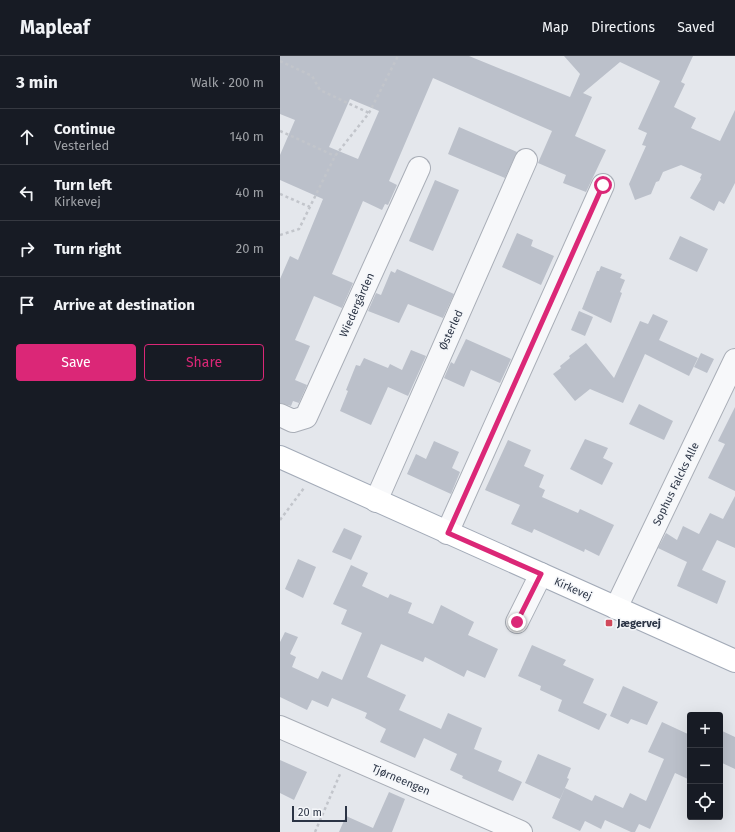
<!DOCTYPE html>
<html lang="en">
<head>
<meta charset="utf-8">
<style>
  :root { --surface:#171b24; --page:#242831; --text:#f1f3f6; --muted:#9ea1a6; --line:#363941; --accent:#db2777 }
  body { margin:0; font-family:"Fira Sans",sans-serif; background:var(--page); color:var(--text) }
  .controls { position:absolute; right:12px; bottom:12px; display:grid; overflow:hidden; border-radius:4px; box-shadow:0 4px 16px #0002 }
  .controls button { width:36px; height:36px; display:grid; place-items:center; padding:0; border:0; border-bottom:1px solid var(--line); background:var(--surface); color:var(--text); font:20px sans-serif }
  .scale { position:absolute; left:12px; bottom:10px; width:55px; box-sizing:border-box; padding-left:4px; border:2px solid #2b3445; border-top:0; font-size:11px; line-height:14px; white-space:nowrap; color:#2b3445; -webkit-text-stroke:3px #f4f6f9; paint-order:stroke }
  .stop { position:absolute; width:12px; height:12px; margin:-9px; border:3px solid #db2777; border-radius:50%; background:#fff }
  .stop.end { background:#db2777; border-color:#fff; box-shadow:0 1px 4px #0008 }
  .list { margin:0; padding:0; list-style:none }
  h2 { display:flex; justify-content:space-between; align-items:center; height:52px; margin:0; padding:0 16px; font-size:17px }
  h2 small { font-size:13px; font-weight:400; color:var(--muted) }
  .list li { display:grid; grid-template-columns:26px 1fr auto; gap:12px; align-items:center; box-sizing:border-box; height:56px; padding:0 16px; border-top:1px solid var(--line) }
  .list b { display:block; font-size:15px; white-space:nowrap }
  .list p { margin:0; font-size:13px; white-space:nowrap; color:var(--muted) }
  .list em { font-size:13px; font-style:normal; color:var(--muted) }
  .actions { display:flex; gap:8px; padding:12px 16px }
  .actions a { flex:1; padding:9px 0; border:1px solid var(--accent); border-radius:4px; text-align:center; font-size:14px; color:var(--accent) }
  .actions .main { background:var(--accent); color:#fff }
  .icon { flex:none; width:22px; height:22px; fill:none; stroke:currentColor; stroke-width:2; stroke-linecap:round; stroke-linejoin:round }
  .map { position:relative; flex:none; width:455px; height:776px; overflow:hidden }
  header { display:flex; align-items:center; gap:24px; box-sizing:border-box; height:56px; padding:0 20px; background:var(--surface); border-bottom:1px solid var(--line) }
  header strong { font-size:19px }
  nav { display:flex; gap:22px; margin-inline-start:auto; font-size:14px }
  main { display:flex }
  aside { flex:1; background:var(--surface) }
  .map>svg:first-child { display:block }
  .building { fill:#bbc0ca; fill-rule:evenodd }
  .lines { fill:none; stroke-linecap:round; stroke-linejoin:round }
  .minor-casing { stroke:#a9aeb7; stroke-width:24 }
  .major-casing { stroke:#a3abb8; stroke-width:24 }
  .path { stroke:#c2c5cb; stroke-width:2.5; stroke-dasharray:3 3; stroke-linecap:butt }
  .minor { stroke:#f7f8fa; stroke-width:22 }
  .major { stroke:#fff; stroke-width:22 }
  .route { stroke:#db2777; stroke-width:5 }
  .poi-dot { fill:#d1495b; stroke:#f4f6f9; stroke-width:1.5 }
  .labels { text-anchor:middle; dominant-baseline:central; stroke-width:3; stroke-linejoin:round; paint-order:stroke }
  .street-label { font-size:11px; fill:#2b3445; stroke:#f4f6f9 }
  .poi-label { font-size:11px; font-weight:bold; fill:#2b3445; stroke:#f4f6f9; text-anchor:start }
</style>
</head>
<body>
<header>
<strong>Mapleaf</strong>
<nav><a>Map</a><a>Directions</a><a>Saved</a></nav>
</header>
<main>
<aside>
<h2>3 min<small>Walk · 200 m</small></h2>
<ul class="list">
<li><svg class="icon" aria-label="ahead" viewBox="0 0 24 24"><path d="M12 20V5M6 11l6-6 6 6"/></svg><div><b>Continue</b><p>Vesterled</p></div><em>140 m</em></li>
<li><svg class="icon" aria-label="left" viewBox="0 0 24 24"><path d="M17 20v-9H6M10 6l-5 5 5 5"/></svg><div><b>Turn left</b><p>Kirkevej</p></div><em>40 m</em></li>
<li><svg class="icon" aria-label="right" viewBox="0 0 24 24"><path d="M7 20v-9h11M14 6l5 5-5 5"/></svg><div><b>Turn right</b></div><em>20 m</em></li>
<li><svg class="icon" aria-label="arrive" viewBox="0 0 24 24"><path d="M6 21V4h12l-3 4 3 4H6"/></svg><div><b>Arrive at destination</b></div></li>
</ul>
<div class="actions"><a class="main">Save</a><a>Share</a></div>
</aside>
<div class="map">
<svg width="455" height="776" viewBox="0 0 455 776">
  <rect width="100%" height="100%" fill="#e4e7ec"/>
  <path class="building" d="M 0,0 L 189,0 L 290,41 L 300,18 L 284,0 L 413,0 L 401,26 L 405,28 L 394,51 L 416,62 L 411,72 L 440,85 L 455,54 L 455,127 L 444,148 L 439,145 L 434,155 L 410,142 L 421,123 L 420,122 L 422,118 L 401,109 L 383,116 L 379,125 L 376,126 L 371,138 L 355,144 L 349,128 L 366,90 L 362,89 L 367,77 L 358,73 L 380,25 L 340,6 L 303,37 L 312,41 L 295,80 L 326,94 L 306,136 L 283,127 L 286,119 L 258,107 L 272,75 L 153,22 L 109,125 L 117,129 L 108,149 L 105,148 L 102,154 L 83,145 L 52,218 L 73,227 L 62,252 L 34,240 L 15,284 L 30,290 L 15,324 L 27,329 L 19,347 L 13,345 L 11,350 L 0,347 L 0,223 L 10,200 L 18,204 L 43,143 L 0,124 L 0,99 L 15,64 L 0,58 ZM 70,43 L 99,55 L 78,103 L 49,91 Z
    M 179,71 L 237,96 L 225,122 L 168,98 Z
    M 155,124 L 179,134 L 153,195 L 129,185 Z
    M 237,177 L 253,184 L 251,190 L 274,200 L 261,229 L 222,211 Z
    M 400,180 L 428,193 L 417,216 L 389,203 Z
    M 321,210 L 342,218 L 340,222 L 345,224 L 340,236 L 342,237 L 331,267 L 302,253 L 317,215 L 319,215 Z
    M 117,213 L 174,238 L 163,262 L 128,248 L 119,267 L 88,255 L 96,237 L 101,239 L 111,215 L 115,217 Z
    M 299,255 L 313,261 L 305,280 L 291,274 Z
    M 373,258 L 388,265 L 379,284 L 418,302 L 409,320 L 365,298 L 343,347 L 310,333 L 295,345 L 273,318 L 281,312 L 280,310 L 290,302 L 289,300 L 306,287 L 334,322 L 360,265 L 368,268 Z
    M 186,283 L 231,303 L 220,327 L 191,314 L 184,331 L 164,322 L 171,306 L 174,308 Z
    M 131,294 L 146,300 L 128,340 L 108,331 L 91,369 L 60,355 L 68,335 L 66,334 L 76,309 L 80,310 L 84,302 L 108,312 L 110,308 L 122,314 Z
    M 421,297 L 434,303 L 427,317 L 414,311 Z
    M 359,348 L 393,365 L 384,384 L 349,368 Z
    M 455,351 L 455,435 L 428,422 L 445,388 L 438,385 Z
    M 305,383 L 328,392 L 323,402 L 333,407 L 322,429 L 290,413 Z
    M 228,384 L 251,394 L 244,410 L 264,419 L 259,431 L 265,434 L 262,441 L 298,457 L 300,453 L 334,469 L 319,500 L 305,493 L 304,496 L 254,473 L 252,477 L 231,468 L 240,449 L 205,434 Z
    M 154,385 L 179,396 L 172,412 L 180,416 L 171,438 L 127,418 L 136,398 L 146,403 Z
    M 455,440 L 455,492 L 437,484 L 422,514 L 446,525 L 437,548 L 397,530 L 407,506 L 378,492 L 386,477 L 397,484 L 403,470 L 419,478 L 430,457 L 443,463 Z
    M 64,472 L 82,480 L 71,504 L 52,496 Z
    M 18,503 L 36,511 L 23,542 L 5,533 Z
    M 71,509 L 88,517 L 82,530 L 108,542 L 110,538 L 132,547 L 128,557 L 153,568 L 161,549 L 194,566 L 188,579 L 218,593 L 205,622 L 187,614 L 184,621 L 145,601 L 143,606 L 101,588 L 87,621 L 126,639 L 119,654 L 161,673 L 168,657 L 202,672 L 194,693 L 222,705 L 218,715 L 242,726 L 233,745 L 182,722 L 183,720 L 170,714 L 177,698 L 144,682 L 135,702 L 100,686 L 106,673 L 85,662 L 87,657 L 52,642 L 48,651 L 32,644 L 27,654 L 0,641 L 0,586 L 5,576 L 18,581 L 10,598 L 16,601 L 12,611 L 38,623 L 42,615 L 62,624 L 82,577 L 61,568 L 67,554 L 53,548 Z
    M 252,589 L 286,604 L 283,609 L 314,623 L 303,647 L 327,658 L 319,674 L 278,655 L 282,644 L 260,634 L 261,630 L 238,620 Z
    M 343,630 L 378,646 L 367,669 L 351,663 L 348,668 L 330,660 Z
    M 382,666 L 410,679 L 410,724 L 395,717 L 370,773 L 359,768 L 355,776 L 351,776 L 325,764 L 321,773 L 305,765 L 300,775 L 272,762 L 285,732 L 312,745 L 315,739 L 343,752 L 350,737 L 366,745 L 384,703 L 368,696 Z
    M 440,674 L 455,681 L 455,713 L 440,706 Z
    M 258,698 L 291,712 L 287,722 L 289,723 L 280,743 L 245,727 Z
    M 0,704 L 27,716 L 14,744 L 0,737 Z
    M 109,736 L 125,743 L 112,776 L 59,776 L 66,760 L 93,772 Z"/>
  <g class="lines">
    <g class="minor-casing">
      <path id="minor" d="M 0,359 L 13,365 L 26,361 L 139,112
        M 96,445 L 246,104
        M 167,477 L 323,129
        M 336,552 L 455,304
        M 237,566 L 261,518
        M 0,671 L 241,776"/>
    </g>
    <g class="major-casing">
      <path id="major" d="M 0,401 L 455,605"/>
    </g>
    <path class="path" d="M 0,5 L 32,20 L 40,34 L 89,57
      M 0,75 L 55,100
      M 0,138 L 30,151
      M 0,179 L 19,173 L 55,100 L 89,57 L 118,0
      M 0,464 L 24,432
      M 35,776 L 60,718"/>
    <use href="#minor" class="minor"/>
    <use href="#major" class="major"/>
  </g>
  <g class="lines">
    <path class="route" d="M 237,566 L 261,518 L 168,477 L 323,129"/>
  </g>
  <rect class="poi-dot" x="325" y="563" width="8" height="8" rx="2"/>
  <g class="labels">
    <g class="street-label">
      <text transform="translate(77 249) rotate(-66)">Wiedergården</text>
      <text transform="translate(171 274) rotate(-66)">Østerled</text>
      <text transform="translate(396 428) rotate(-64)">Sophus Falcks Alle</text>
      <text transform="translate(293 533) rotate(24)">Kirkevej</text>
      <text transform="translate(121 724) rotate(23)">Tjørneengen</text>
    </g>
    <g class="poi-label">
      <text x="337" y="567">Jægervej</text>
    </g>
  </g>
</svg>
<div class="controls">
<button>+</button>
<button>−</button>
<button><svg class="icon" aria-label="locate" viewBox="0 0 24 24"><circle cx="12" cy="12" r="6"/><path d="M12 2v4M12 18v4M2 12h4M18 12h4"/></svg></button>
</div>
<div class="scale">20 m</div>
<div class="stop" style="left:323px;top:129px"></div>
<div class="stop end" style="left:237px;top:566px"></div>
</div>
</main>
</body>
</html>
